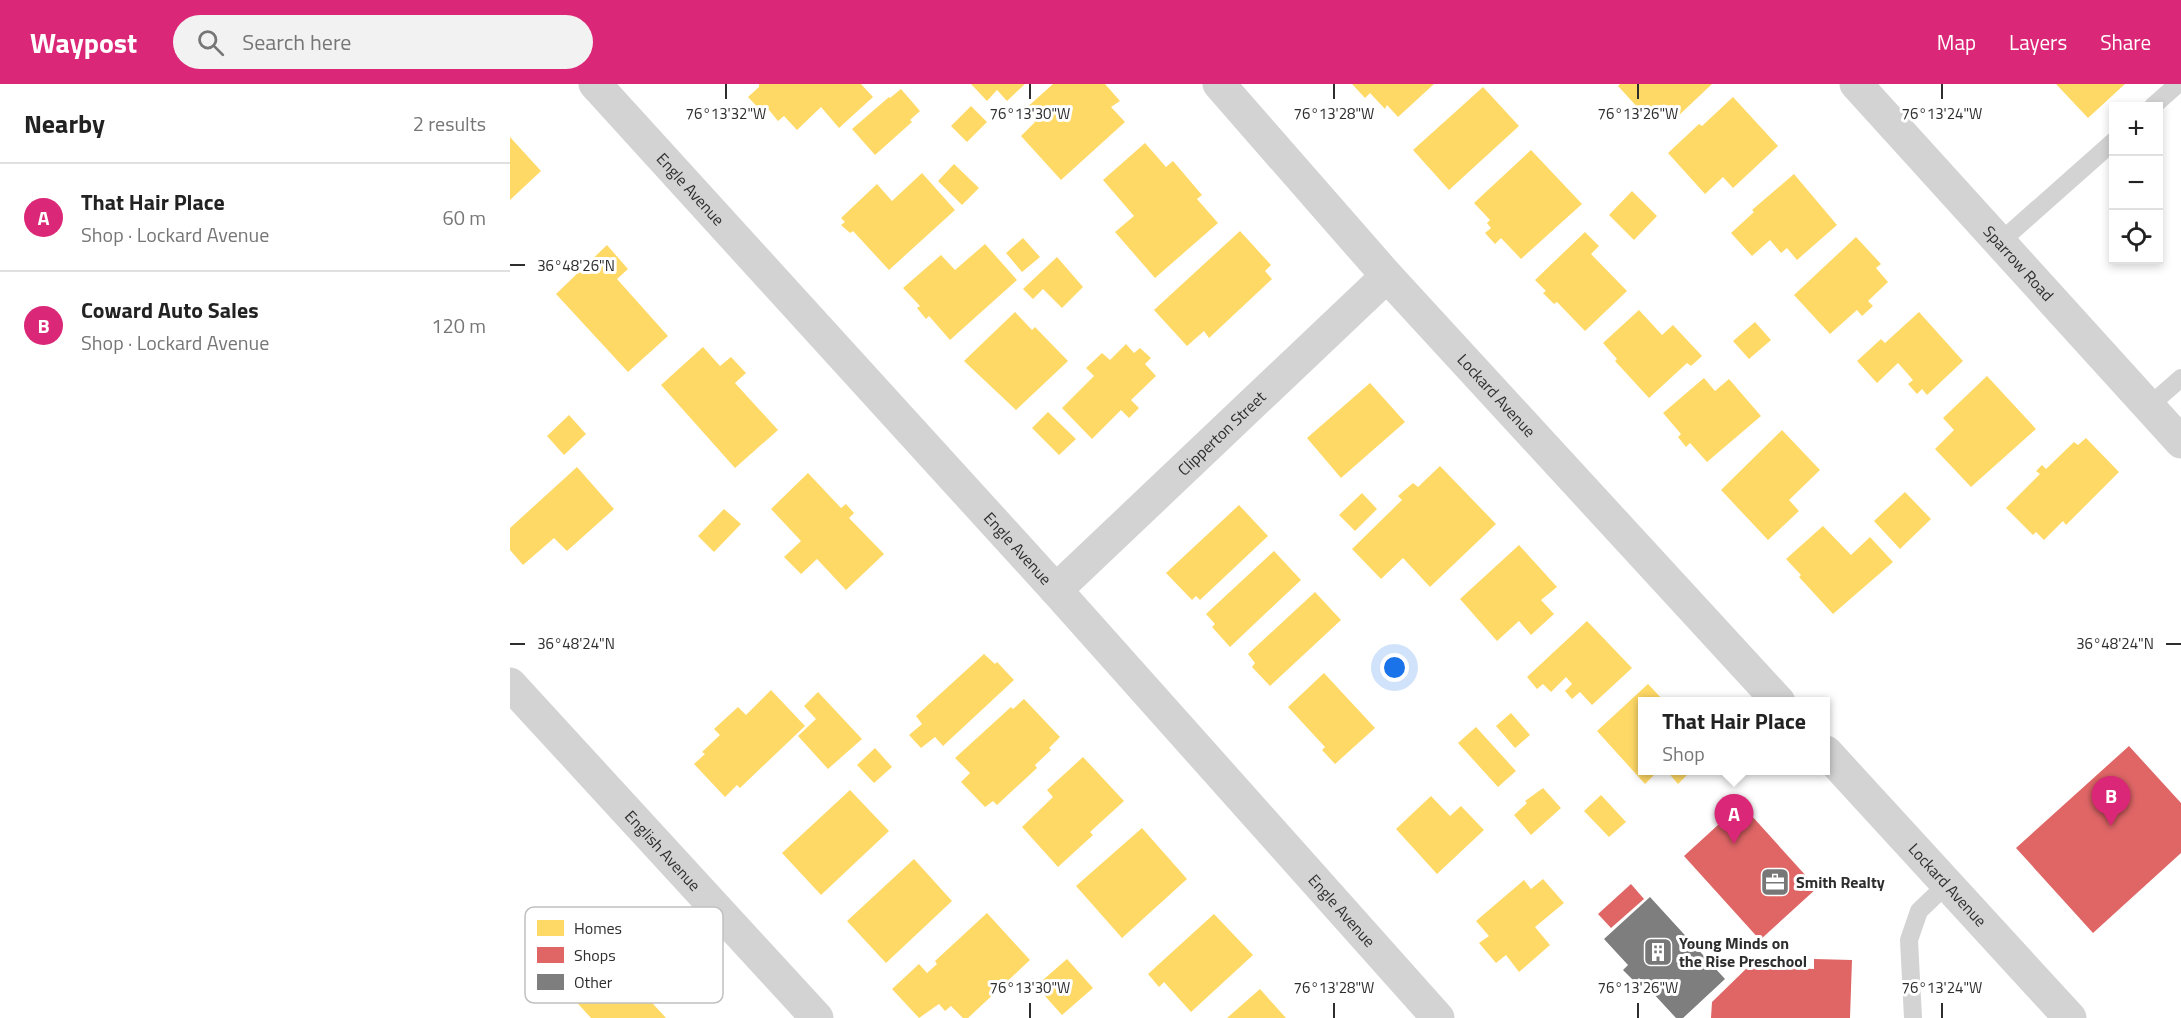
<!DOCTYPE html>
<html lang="en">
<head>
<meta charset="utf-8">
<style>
  :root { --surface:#fff; --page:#f2f2f2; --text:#222; --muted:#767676; --line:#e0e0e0; --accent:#db2777 }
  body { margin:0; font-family:"Titillium Web",sans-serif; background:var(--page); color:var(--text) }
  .controls { position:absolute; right:18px; top:18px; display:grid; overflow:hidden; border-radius:0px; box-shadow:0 3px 9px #0003 }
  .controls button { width:54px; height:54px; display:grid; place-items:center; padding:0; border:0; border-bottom:2px solid var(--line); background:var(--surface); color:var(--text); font:30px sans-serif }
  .you { position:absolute; left:885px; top:584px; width:21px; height:21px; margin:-15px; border:4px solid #fff; border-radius:50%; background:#1a73e8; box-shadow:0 0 0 9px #1a73e833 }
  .badge { display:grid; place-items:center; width:39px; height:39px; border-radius:50%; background:var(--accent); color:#fff; font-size:20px; font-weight:700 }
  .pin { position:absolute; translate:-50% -50px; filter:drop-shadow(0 2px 3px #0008) }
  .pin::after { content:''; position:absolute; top:32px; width:21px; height:18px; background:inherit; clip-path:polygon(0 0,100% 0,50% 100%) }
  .popup { position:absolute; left:1128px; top:613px; width:192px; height:78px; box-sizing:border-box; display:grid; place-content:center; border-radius:0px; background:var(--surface); filter:drop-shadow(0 2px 4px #0005); font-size:20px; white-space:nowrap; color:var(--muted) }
  .popup b { font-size:22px; color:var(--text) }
  .popup::after { content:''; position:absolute; left:50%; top:100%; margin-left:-12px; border:12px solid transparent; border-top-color:var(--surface) }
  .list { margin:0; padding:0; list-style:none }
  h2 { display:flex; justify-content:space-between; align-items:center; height:78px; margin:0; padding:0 24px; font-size:26px }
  h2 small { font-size:20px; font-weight:400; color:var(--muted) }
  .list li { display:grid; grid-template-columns:39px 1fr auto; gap:18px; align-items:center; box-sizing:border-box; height:108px; padding:0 24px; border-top:2px solid var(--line) }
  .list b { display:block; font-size:22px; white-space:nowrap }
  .list p { margin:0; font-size:20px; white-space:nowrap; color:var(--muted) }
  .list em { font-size:20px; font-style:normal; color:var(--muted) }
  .icon { flex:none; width:33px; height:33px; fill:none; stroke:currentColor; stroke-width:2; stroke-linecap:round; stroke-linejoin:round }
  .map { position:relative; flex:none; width:1671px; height:934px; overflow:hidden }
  header { display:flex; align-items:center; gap:36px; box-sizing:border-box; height:84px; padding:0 30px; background:var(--accent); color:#fff }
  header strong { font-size:28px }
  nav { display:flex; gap:33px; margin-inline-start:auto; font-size:21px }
  .search { width:420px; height:54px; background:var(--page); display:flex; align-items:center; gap:15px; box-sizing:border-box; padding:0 21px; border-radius:33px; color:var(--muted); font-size:22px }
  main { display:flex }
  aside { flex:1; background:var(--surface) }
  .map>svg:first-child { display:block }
  .homes { fill:#ffd966 }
  .shops { fill:#e06666 }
  .building { fill:#7e7e7e }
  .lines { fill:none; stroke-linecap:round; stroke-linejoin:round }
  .service { stroke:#d3d3d3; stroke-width:18 }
  .minor { stroke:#d3d3d3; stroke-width:33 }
  .tertiary { stroke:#d3d3d3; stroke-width:33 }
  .ticks { fill:none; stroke:#2e2e2e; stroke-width:2 }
  .labels { text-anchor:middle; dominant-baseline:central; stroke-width:6; stroke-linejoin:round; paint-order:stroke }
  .street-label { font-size:16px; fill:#2e2e2e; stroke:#fff }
  .poi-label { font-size:16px; font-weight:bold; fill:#2e2e2e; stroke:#fff; text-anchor:start }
  .key { fill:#fff; stroke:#c0c0c0; stroke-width:1.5 }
  .key-label { font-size:16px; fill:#2e2e2e }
  .ticks-label { font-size:15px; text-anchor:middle; fill:#2e2e2e; stroke:#fff; stroke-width:6; stroke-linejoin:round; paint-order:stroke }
</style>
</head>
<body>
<header>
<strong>Waypost</strong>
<div class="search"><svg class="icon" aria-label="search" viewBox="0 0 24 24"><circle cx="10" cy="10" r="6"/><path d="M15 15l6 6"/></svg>Search here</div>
<nav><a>Map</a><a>Layers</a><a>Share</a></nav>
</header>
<main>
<aside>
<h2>Nearby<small>2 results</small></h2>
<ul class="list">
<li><span class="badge">A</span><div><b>That Hair Place</b><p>Shop · Lockard Avenue</p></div><em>60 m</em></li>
<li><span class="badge">B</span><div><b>Coward Auto Sales</b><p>Shop · Lockard Avenue</p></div><em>120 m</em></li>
</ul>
</aside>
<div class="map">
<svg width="1671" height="934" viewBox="0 0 1671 934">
  <rect width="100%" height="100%" fill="#fff"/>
  <path class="homes" d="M 249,0 L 351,0 L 363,13 L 329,44 L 311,23 L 287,46 L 274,32 L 268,37 L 259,26 L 254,30 L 238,13 L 249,3 Z
    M 461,0 L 515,0 L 497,17 L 487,6 L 477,17 Z
    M 543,0 L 595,0 L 610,17 L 601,23 L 615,38 L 551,96 L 511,52 L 525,38 L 514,26 Z
    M 842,0 L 924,0 L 888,33 L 877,21 L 875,25 L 860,9 L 855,14 Z
    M 1110,0 L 1202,0 L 1166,34 L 1154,20 L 1149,25 L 1146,21 L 1139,29 L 1132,22 L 1129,25 L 1108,2 Z
    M 1546,0 L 1615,0 L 1578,34 Z
    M 973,3 L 1009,42 L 939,106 L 903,66 Z
    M 391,5 L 410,27 L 400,36 L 402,38 L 365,71 L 342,45 L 379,13 L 380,14 Z
    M 1223,13 L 1268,62 L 1223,104 L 1213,93 L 1195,110 L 1158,69 L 1189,40 L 1192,42 Z
    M 461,22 L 477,38 L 457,58 L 441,42 Z
    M 0,53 L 31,87 L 0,116 Z
    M 635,59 L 656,83 L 663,77 L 692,111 L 687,115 L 708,139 L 645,194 L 605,148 L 624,132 L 593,96 Z
    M 1021,66 L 1072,120 L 1011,175 L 991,154 L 985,160 L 975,149 L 981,144 L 977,139 L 980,136 L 964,119 Z
    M 444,80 L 469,104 L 452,121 L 428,97 Z
    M 412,89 L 445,126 L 379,186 L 343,147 L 340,149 L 331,141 L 335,138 L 331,134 L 367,100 L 382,117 Z
    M 1284,90 L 1327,141 L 1287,176 L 1277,164 L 1271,169 L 1260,156 L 1242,172 L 1221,149 L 1244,128 L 1242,126 Z
    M 1122,107 L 1147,132 L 1124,156 L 1099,131 Z
    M 730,147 L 761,181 L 755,187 L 762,195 L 699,254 L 694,247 L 677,262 L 644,226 Z
    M 1075,148 L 1089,162 L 1081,170 L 1117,207 L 1075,247 L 1047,218 L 1044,220 L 1033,209 L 1036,207 L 1025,196 Z
    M 1346,153 L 1371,180 L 1366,184 L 1378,198 L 1358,217 L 1363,222 L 1352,232 L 1347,226 L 1320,250 L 1284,211 Z
    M 513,154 L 530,173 L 512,188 L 496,169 Z
    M 475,160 L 507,196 L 440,256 L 419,232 L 416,235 L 407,224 L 410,222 L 393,204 L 431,171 L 445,186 Z
    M 97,161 L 118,185 L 107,195 L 158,252 L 118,288 L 46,210 Z
    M 547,173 L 573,203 L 552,224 L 533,205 L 523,215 L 513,205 Z
    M 1129,226 L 1152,251 L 1163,241 L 1192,272 L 1181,282 L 1177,279 L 1139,314 L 1105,277 L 1107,275 L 1093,259 Z
    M 505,228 L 522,246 L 525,243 L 558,277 L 506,326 L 454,277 Z
    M 1409,228 L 1453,277 L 1417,311 L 1412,305 L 1407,310 L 1398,300 L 1403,296 L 1388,279 L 1367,299 L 1347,277 L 1371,255 L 1375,259 Z
    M 1245,238 L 1261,256 L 1239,275 L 1223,257 Z
    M 616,260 L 624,269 L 630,264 L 641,274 L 635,280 L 646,292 L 621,316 L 629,324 L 619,334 L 611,326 L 582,355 L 552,324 L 584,292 L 576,284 L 592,269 L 600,276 Z
    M 193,263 L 210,282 L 221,273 L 236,289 L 225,299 L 268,346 L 225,384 L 151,301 Z
    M 1477,292 L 1526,345 L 1461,403 L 1425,365 L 1444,346 L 1433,334 Z
    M 1194,294 L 1205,307 L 1219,295 L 1251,332 L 1197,378 L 1180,359 L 1176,363 L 1168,353 L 1171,350 L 1153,329 Z
    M 860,299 L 895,338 L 831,394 L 797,354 Z
    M 538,328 L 566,355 L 549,371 L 522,344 Z
    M 59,331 L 76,350 L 54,371 L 37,352 Z
    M 1272,346 L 1310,386 L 1279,416 L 1289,427 L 1258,456 L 1211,406 Z
    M 1576,354 L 1609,388 L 1556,441 L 1553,437 L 1534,456 L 1526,448 L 1523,451 L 1496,424 L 1530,390 L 1526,387 L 1532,381 L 1536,385 L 1564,358 L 1568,361 Z
    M 930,382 L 986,440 L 920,503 L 893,474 L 871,495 L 842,465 L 892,416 L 888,412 L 903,399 L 908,403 Z
    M 67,383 L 104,425 L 57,467 L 44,454 L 13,481 L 0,466 L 0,444 Z
    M 298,389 L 331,424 L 336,420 L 344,429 L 339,434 L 374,470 L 336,506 L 307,475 L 291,490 L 274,473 L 291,457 L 261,425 Z
    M 1395,408 L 1421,435 L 1390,465 L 1364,437 Z
    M 852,409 L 867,425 L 845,447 L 829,431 Z
    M 729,421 L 758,452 L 690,516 L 686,512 L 682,516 L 656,489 Z
    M 214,425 L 231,440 L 204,468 L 188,452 Z
    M 1313,442 L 1341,471 L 1360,453 L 1383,478 L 1323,530 L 1289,493 L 1291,491 L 1276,475 Z
    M 1009,461 L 1047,503 L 1031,516 L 1044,530 L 1021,551 L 1009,537 L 987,557 L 950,515 Z
    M 764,467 L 791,496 L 720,563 L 702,543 L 705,540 L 696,530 Z
    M 805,508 L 831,536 L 760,602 L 742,583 L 745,579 L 738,570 Z
    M 1077,537 L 1122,584 L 1082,621 L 1070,608 L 1062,615 L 1055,607 L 1062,600 L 1056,593 L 1041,608 L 1033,600 L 1027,605 L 1017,593 Z
    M 474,570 L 485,580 L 487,578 L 504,596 L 433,662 L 425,653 L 411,664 L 399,651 L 412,640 L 406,632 Z
    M 814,589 L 865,644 L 825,680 L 812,666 L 815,663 L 778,623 Z
    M 1138,600 L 1155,618 L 1132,618 L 1132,686 L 1149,686 L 1135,700 L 1087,647 Z
    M 261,606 L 295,642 L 230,704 L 227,701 L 215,713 L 184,680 L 195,670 L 192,668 L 210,651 L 204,645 L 228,623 L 236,631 Z
    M 308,608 L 352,655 L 318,685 L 288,652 L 306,635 L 294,622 Z
    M 514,615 L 550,653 L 539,664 L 541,666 L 525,681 L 527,684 L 487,721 L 483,717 L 475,723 L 451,698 L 460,689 L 445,674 L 501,623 L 503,625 Z
    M 1001,629 L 1020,651 L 1005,664 L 986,642 Z
    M 966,643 L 1006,687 L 988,703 L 948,659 Z
    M 365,664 L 382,683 L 364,699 L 347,681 Z
    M 573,673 L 614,717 L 580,748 L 583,751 L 548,783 L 512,743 L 543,713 L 537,706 Z
    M 1156,686 L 1182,686 L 1168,700 Z
    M 1033,704 L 1051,724 L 1021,751 L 1004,731 L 1017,719 L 1015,717 Z
    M 340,706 L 379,747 L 311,811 L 272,769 Z
    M 1091,711 L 1116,738 L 1099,753 L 1074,727 Z
    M 921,712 L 940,732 L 951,722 L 974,746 L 927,790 L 886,745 Z
    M 632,744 L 677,795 L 612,854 L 566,802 Z
    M 404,775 L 442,817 L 376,879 L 337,837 Z
    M 1033,795 L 1054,819 L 1025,843 L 1040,861 L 1009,888 L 996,871 L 986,879 L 969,859 L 979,852 L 966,837 L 1014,796 L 1021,805 Z
    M 477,829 L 520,876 L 458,934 L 453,934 L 441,922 L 435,927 L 429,920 L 409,934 L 382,905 L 409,880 L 417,889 L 427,880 L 425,877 Z
    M 704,830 L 743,871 L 681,928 L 654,898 L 649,903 L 638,890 Z
    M 69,839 L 156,934 L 81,934 L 28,876 Z
    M 557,875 L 583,904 L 552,931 L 526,902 Z
    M 750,905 L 776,934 L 717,934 Z"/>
  <path class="shops" d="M 1619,662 L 1671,719 L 1671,769 L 1583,849 L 1506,764 Z
    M 1231,720 L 1307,804 L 1250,856 L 1174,772 Z
    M 1121,800 L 1134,815 L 1101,844 L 1088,830 Z
    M 1304,875 L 1342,876 L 1340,934 L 1201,934 L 1202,918 L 1239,882 L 1304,885 Z"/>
  <path class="building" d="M 1140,813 L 1215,895 L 1173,934 L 1166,934 L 1129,894 L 1125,898 L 1113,886 L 1118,881 L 1094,855 Z"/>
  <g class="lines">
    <path class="service" d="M 1643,22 L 1668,0
      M 1490,158 L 1604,57
      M 1639,322 L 1671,294
      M 1403,934 L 1399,856 L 1409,827 L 1437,800"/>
    <g class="minor">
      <path id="s1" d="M 85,0 L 546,506 L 928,934"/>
      <path id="s2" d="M 709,0 L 877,192 L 1269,618"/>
      <path id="s3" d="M 546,506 L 877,192"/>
      <path id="s4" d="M 0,600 L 307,934"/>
      <path id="s5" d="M 1316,668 L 1560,934"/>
    </g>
    <path class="tertiary" id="s6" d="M 1346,0 L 1671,358"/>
  </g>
  <path class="ticks" d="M 216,0 L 216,15M 520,0 L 520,15M 824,0 L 824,15M 1128,0 L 1128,15M 1432,0 L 1432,15M 0,181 L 15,181M 0,560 L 15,560M 1656,560 L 1671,560M 520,919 L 520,934M 824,919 L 824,934M 1128,919 L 1128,934M 1432,919 L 1432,934"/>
  <defs>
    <g id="office-square" transform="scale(1.5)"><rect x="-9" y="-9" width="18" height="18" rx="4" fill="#777" stroke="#fff"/><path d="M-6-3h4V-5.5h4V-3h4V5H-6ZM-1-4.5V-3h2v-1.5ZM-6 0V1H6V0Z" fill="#fff"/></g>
    <g id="building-square" transform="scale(1.5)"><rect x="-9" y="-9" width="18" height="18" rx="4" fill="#777" stroke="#fff"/><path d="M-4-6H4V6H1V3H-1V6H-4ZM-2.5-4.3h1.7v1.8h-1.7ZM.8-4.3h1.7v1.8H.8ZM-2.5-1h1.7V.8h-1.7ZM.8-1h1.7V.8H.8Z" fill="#fff"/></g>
  </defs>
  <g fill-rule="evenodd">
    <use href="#office-square" x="1265" y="798"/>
    <use href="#building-square" x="1148" y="868"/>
  </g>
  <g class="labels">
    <g class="street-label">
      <text stroke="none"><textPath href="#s1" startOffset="142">Engle Avenue</textPath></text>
      <text stroke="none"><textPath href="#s6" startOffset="242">Sparrow Road</textPath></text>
      <text stroke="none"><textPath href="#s2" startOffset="417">Lockard Avenue</textPath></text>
      <text stroke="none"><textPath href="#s3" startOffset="228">Clipperton Street</textPath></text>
      <text stroke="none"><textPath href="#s1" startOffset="628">Engle Avenue</textPath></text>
      <text stroke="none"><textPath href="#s4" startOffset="226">English Avenue</textPath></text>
      <text stroke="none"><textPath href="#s5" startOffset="180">Lockard Avenue</textPath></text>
      <text stroke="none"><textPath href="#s1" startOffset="1114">Engle Avenue</textPath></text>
    </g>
    <g class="poi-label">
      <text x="1286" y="798">Smith Realty</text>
      <text x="1169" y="859">Young Minds on<tspan x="1169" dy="18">the Rise Preschool</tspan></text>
    </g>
  </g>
  <rect x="15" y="823" width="198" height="96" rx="9" class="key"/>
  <rect x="27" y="836" width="27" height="16" fill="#ffd966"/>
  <rect x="27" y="863" width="27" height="16" fill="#e06666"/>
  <rect x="27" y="890" width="27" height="16" fill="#7e7e7e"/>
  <g class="key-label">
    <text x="64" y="850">Homes</text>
    <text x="64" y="877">Shops</text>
    <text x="64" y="904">Other</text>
  </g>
  <g class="ticks-label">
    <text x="216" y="35">76°13'32"W</text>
    <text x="520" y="35">76°13'30"W</text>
    <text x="824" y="35">76°13'28"W</text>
    <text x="1128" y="35">76°13'26"W</text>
    <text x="1432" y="35">76°13'24"W</text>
    <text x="66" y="187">36°48'26"N</text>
    <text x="66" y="565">36°48'24"N</text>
    <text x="1605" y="565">36°48'24"N</text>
    <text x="520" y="909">76°13'30"W</text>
    <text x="824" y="909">76°13'28"W</text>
    <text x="1128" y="909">76°13'26"W</text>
    <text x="1432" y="909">76°13'24"W</text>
  </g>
</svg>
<div class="controls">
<button>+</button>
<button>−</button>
<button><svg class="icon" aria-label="locate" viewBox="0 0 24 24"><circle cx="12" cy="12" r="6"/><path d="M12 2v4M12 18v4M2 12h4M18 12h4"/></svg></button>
</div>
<div class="you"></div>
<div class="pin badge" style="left:1224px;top:760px">A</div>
<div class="popup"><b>That Hair Place</b>Shop</div>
<div class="pin badge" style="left:1601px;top:742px">B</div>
</div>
</main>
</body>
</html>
